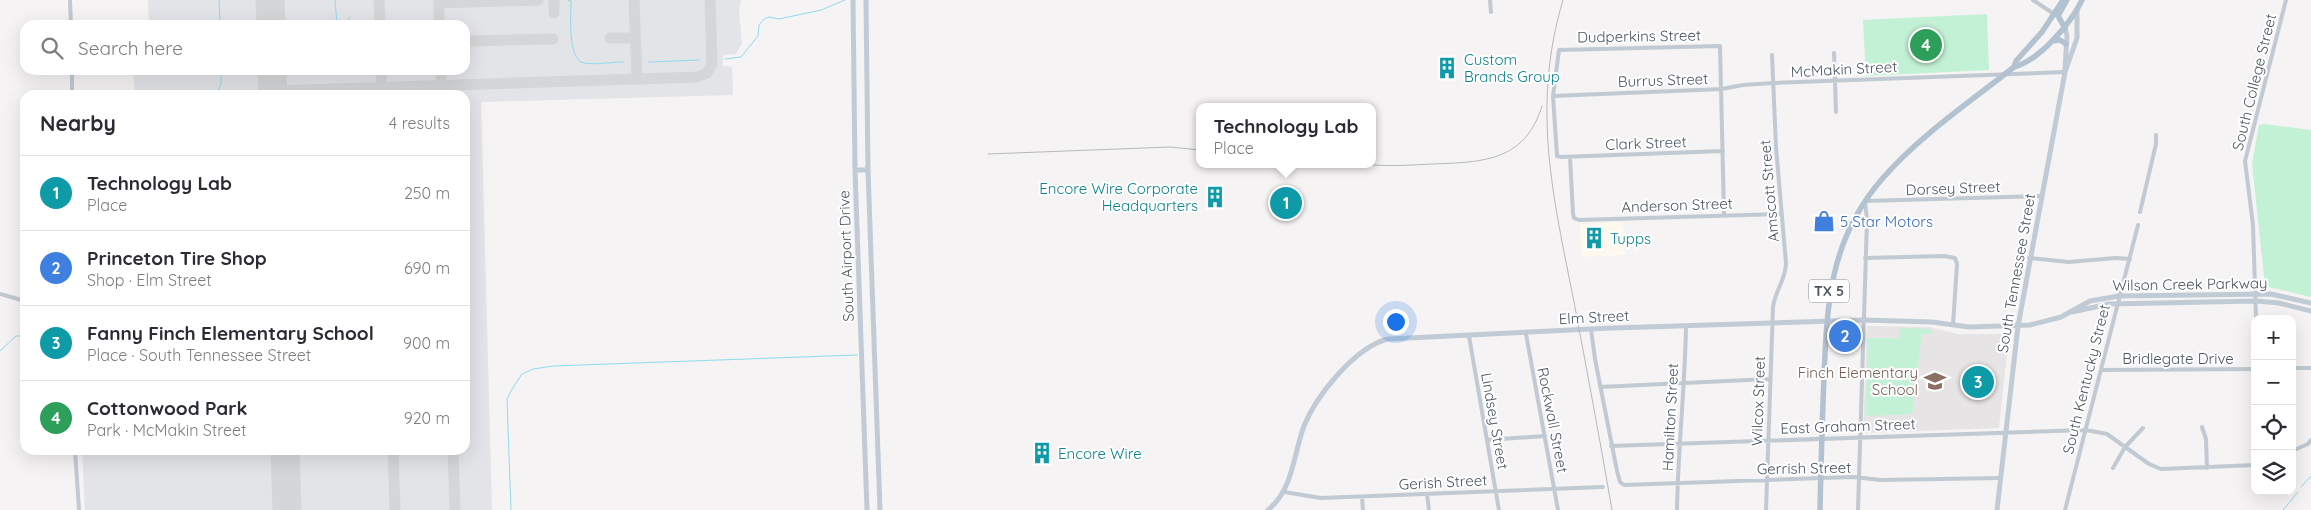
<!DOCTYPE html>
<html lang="en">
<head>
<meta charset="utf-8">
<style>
  :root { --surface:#fff; --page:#f2f2f3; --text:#2b2b33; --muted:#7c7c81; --line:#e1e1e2; --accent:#1a73e8 }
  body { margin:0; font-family:Quicksand,sans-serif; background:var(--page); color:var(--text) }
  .controls { position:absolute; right:15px; bottom:15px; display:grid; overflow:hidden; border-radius:10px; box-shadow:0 5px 20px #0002 }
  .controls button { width:45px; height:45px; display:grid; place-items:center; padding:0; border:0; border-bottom:1px solid var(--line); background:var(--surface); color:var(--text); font:25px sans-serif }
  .you { position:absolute; left:1395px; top:321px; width:18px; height:18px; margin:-12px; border:4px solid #fff; border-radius:50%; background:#1a73e8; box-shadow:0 0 0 8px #1a73e833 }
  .badge { display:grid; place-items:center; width:32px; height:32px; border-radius:50%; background:var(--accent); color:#fff; font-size:16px; font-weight:700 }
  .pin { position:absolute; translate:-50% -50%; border:2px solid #fff; box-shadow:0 1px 5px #0006 }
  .popup { position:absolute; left:1196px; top:103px; width:180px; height:65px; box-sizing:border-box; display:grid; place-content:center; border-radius:10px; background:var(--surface); filter:drop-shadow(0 1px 4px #0005); font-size:16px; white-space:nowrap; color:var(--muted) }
  .popup b { font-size:19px; color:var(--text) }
  .popup::after { content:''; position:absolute; left:50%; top:100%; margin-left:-10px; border:10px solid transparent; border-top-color:var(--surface) }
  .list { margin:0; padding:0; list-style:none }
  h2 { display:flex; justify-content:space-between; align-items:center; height:65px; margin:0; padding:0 20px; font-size:21px }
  h2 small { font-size:16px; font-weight:400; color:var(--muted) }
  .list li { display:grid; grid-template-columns:32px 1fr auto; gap:15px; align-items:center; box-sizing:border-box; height:75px; padding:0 20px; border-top:1px solid var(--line) }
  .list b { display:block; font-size:19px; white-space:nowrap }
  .list p { margin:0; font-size:16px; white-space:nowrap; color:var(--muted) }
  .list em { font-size:16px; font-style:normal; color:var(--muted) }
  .icon { flex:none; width:28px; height:28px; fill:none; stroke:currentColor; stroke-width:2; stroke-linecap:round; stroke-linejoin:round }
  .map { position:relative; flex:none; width:2311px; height:510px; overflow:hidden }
  .search { position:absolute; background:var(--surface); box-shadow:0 5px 20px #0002; left:20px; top:20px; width:450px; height:55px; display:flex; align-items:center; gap:12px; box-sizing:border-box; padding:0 18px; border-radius:15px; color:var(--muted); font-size:19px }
  .panel { position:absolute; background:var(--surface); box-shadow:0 5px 20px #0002; left:20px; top:90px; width:450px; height:365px; border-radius:15px }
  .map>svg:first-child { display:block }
  .commercial { fill:#fdf9ef }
  .education { fill:#e6e4e5 }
  .airport { fill:#e2e4e7 }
  .green { fill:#c3f1d5 }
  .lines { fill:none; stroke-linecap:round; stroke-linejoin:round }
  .stream { stroke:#90daee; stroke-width:1 }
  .taxiway { stroke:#d5d6d8; stroke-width:11 }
  .runway { stroke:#d5d6d8; stroke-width:29 }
  .street { stroke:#c1cad2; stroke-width:4 }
  .secondary { stroke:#c1cbd6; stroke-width:5 }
  .primary { stroke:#b3c2d1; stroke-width:5.5 }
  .rail { stroke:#b5b8bd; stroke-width:1 }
  .labels { text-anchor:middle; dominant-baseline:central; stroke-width:4; stroke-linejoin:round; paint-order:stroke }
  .shield { fill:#fff; stroke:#808990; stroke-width:1 }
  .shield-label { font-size:14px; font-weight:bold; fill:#4a5661 }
  .street-label { font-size:15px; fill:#4a5661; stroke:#fff }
  .culture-label { font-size:15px; fill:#0d838f; stroke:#fff; text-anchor:start }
  .shop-label { font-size:15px; fill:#366cbe; stroke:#fff; text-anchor:start }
  .education-label { font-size:15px; fill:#785e54; stroke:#fff; text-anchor:end }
</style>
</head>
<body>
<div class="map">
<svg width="2311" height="510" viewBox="0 0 2311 510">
  <rect width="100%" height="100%" fill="#f5f3f3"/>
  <path class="commercial" d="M 1623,222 L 1625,255 L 1581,257 L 1580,224 Z"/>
  <path class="education" d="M 1867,326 L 1929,327 L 1958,334 L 2009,334 L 1999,428 L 1863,433 Z"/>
  <path class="airport" d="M 148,0 L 741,0 L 739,12 L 742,44 L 736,54 L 723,55 L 723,66 L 732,67 L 733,95 L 481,102 L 492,510 L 85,510 L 82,450 L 465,450 L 465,95 L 135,95 L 133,70 L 465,70 L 465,25 L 147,25 L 149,23 Z"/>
  <path class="green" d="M 1987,14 L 1989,70 L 1866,76 L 1863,20 Z
    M 2264,124 L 2311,130 L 2311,297 L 2265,286 L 2252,164 L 2259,125 Z
    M 1899,328 L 1931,329 L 1931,334 L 1922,334 L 1912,414 L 1866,416 L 1868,338 L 1899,338 Z"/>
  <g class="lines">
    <path class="stream" d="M 219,0 L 220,25
      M 335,0 L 337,25
      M 568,0 L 571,1 C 571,14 567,60 584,63 C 596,65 611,62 624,62
      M 345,25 L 350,17
      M 725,59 L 741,57 L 758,36 L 759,25 L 764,19 L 769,17 L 779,19 L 821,10 L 845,0
      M 649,62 L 700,60
      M 215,95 L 221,85 L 221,70
      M 0,351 L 16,336 L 25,336
      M 2301,487 L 2311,476
      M 511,510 L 507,399 L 512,389 L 522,374 L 533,369 L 553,366 L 857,355
      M 2283,510 L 2298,492"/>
    <path class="taxiway" d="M 379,0 L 380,25
      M 439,0 L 439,25
      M 554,0 L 554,13
      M 634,0 L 637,79
      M 439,3 L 538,0
      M 610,38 L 635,38
      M 465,41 L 553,39
      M 381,70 L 382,93
      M 441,70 L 442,95
      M 273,91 L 697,77 L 707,73 L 712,64 L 710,0
      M 393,450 L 395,510
      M 453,450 L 455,510"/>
    <path class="runway" d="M 270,0 L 271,25
      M 272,70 L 273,95
      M 285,450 L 287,510"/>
    <path class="street" d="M 70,0 L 71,25
      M 1490,0 L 1491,12
      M 2033,0 L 2054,14
      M 1834,53 L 1836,112
      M 72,70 L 72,95
      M 1553,96 L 1722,89 L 1743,85 L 1773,83 L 2065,72
      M 1723,151 L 1561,157 L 1557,156 L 1553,96 L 1559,50 L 1720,46 L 1724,215
      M 1570,157 L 1573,214 L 1574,218 L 1579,220 L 1781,214
      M 2140,212 L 2156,144 L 2156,135
      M 1865,258 L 1944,256 L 1955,258 L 1957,264 L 1953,325
      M 2029,258 L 2069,262 L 2115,258 L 2130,259
      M 0,294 L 25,301
      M 2256,319 L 2253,225 L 2245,161 L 2286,0
      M 1591,329 L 1595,359 L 1617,471 L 1620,482 L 1624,485 L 1853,477 L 1881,480 L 2000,478
      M 1526,334 L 1558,510
      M 1469,336 L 1499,510
      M 2292,368 L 2311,368
      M 2101,370 L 2255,369
      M 1600,387 L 1769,379
      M 2202,427 L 2206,439 L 2207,468
      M 1487,440 L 1545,436
      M 1611,446 L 2086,430 L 2107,434 L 2149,464 L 2161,469 L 2255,465
      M 75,450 L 79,510
      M 2292,451 L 2308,444 L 2311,440
      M 2113,468 L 2125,447 L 2143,428
      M 1284,492 L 1321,498 L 1603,487
      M 1427,494 L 1429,510
      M 1362,497 L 1363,510
      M 1677,510 C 1678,448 1685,387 1686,326
      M 1766,510 L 1773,307 C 1775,291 1786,279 1786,263 L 1776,147 L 1772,55
      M 1858,510 L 1867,220 L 1865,201 L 2042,196
      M 2065,510 L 2138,225"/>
    <path class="secondary" d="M 853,0 L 855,170 L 867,510
      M 866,0 L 868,170 L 880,510
      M 2065,28 L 2067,36 L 2065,69
      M 855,170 L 868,170
      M 2072,312 L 2109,304 L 2256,301 L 2279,303 L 2311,311
      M 1268,510 C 1294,488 1293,455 1304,426 C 1316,396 1355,347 1388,339 L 1612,328 L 1863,320 L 1932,322 L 1969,327 L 2030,325 L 2061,317 L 2090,301 L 2119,296 L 2271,294 L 2311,303
      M 1997,510 L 2018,326 L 2065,72 L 2077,38 L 2077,11"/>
    <path class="primary" d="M 2065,28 L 2058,16 L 2067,0
      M 2052,41 L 2060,40 L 2066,44
      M 2014,67 L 2016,61 L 2042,32 L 2063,0
      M 1820,510 C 1821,466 1822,422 1824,378 C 1827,302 1830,239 1882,179 C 1919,136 1970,102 2014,67 C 2040,60 2071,23 2082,0"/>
    <path class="rail" d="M 1563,0 C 1531,107 1553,196 1574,302 C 1587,371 1600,440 1612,510
      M 988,154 L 1170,147 L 1200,150
      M 1363,164 C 1386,167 1410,165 1433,164 C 1482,162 1525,162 1542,106"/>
  </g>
  <defs>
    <g id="building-bare" transform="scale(1.725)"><path d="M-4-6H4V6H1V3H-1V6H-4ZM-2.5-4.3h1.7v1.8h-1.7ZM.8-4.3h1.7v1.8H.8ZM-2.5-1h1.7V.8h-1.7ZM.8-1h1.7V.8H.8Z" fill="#0f9aa8" stroke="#fff" stroke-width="2.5" paint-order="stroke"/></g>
    <g id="shop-bare" transform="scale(1.725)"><path d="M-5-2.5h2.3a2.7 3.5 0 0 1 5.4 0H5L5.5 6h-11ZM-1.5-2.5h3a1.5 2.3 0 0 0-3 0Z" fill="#3f7fe0" stroke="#fff" stroke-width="2.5" paint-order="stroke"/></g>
    <g id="school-bare" transform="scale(1.725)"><path d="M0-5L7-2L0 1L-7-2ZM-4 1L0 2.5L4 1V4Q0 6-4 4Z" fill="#8d6e63" stroke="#fff" stroke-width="2.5" paint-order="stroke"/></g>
  </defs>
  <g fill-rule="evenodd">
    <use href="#building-bare" x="1447" y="68"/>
    <use href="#building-bare" x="1215" y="197"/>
    <use href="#shop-bare" x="1824" y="221"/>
    <use href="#building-bare" x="1594" y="238"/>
    <use href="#school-bare" x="1935" y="381"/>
    <use href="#building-bare" x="1042" y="453"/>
  </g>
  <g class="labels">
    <rect class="shield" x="1809" y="279.5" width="40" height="23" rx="4"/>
    <g class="shield-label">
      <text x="1829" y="291">TX 5</text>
    </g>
    <g class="street-label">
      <text transform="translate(1639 36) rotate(-1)">Dudperkins Street</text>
      <text transform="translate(1844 69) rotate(-3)">McMakin Street</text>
      <text transform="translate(1663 80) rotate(-2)">Burrus Street</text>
      <text transform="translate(2254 82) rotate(-76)">South College Street</text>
      <text transform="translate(1646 143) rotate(-2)">Clark Street</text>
      <text transform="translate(1953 188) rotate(-2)">Dorsey Street</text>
      <text transform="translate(1769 191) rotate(-95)">Amscott Street</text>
      <text transform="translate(1677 205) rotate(-2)">Anderson Street</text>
      <text transform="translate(846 256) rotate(-92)">South Airport Drive</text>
      <text transform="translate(2016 273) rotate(-80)">South Tennessee Street</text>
      <text transform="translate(2190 284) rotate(-1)">Wilson Creek Parkway</text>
      <text transform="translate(1594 317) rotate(-3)">Elm Street</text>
      <text x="2178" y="358">Bridlegate Drive</text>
      <text transform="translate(2086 379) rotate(-76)">South Kentucky Street</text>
      <text transform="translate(1758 401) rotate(-88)">Wilcox Street</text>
      <text transform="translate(1670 417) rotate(-87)">Hamilton Street</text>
      <text transform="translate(1553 420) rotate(79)">Rockwall Street</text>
      <text transform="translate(1495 421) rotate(80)">Lindsey Street</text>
      <text transform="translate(1848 426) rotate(-2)">East Graham Street</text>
      <text transform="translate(1804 468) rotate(-1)">Gerrish Street</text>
      <text transform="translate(1443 482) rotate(-3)">Gerish Street</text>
    </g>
    <g class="culture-label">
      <text x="1464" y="59">Custom<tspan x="1464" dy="17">Brands Group</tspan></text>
      <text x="1198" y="188" text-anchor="end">Encore Wire Corporate<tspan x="1198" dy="17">Headquarters</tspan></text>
      <text x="1610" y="238">Tupps</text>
      <text x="1058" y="453">Encore Wire</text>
    </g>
    <g class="shop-label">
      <text x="1840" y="221">5 Star Motors</text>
    </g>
    <g class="education-label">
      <text x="1918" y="372">Finch Elementary<tspan x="1918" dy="17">School</tspan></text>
    </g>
  </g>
</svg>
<div class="controls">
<button>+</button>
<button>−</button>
<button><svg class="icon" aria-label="locate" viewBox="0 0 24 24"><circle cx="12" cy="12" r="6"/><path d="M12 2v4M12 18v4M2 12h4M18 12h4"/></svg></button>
<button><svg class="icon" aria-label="layers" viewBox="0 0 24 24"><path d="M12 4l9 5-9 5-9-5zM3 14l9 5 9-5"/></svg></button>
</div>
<div class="you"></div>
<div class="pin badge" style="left:1286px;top:203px;background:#0f9aa8">1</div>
<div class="popup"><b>Technology Lab</b>Place</div>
<div class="pin badge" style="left:1845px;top:336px;background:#3f7fe0">2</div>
<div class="pin badge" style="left:1978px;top:382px;background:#0f9aa8">3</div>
<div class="pin badge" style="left:1926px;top:45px;background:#2e9e5b">4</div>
<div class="search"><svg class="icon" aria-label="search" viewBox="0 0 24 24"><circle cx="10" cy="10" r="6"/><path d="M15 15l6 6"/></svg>Search here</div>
<section class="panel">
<h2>Nearby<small>4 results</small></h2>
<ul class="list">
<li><span class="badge" style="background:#0f9aa8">1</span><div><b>Technology Lab</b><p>Place</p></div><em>250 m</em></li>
<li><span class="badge" style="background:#3f7fe0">2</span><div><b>Princeton Tire Shop</b><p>Shop · Elm Street</p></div><em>690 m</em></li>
<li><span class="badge" style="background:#0f9aa8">3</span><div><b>Fanny Finch Elementary School</b><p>Place · South Tennessee Street</p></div><em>900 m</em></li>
<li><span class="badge" style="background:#2e9e5b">4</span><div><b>Cottonwood Park</b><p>Park · McMakin Street</p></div><em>920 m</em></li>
</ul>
</section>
</div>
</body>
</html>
